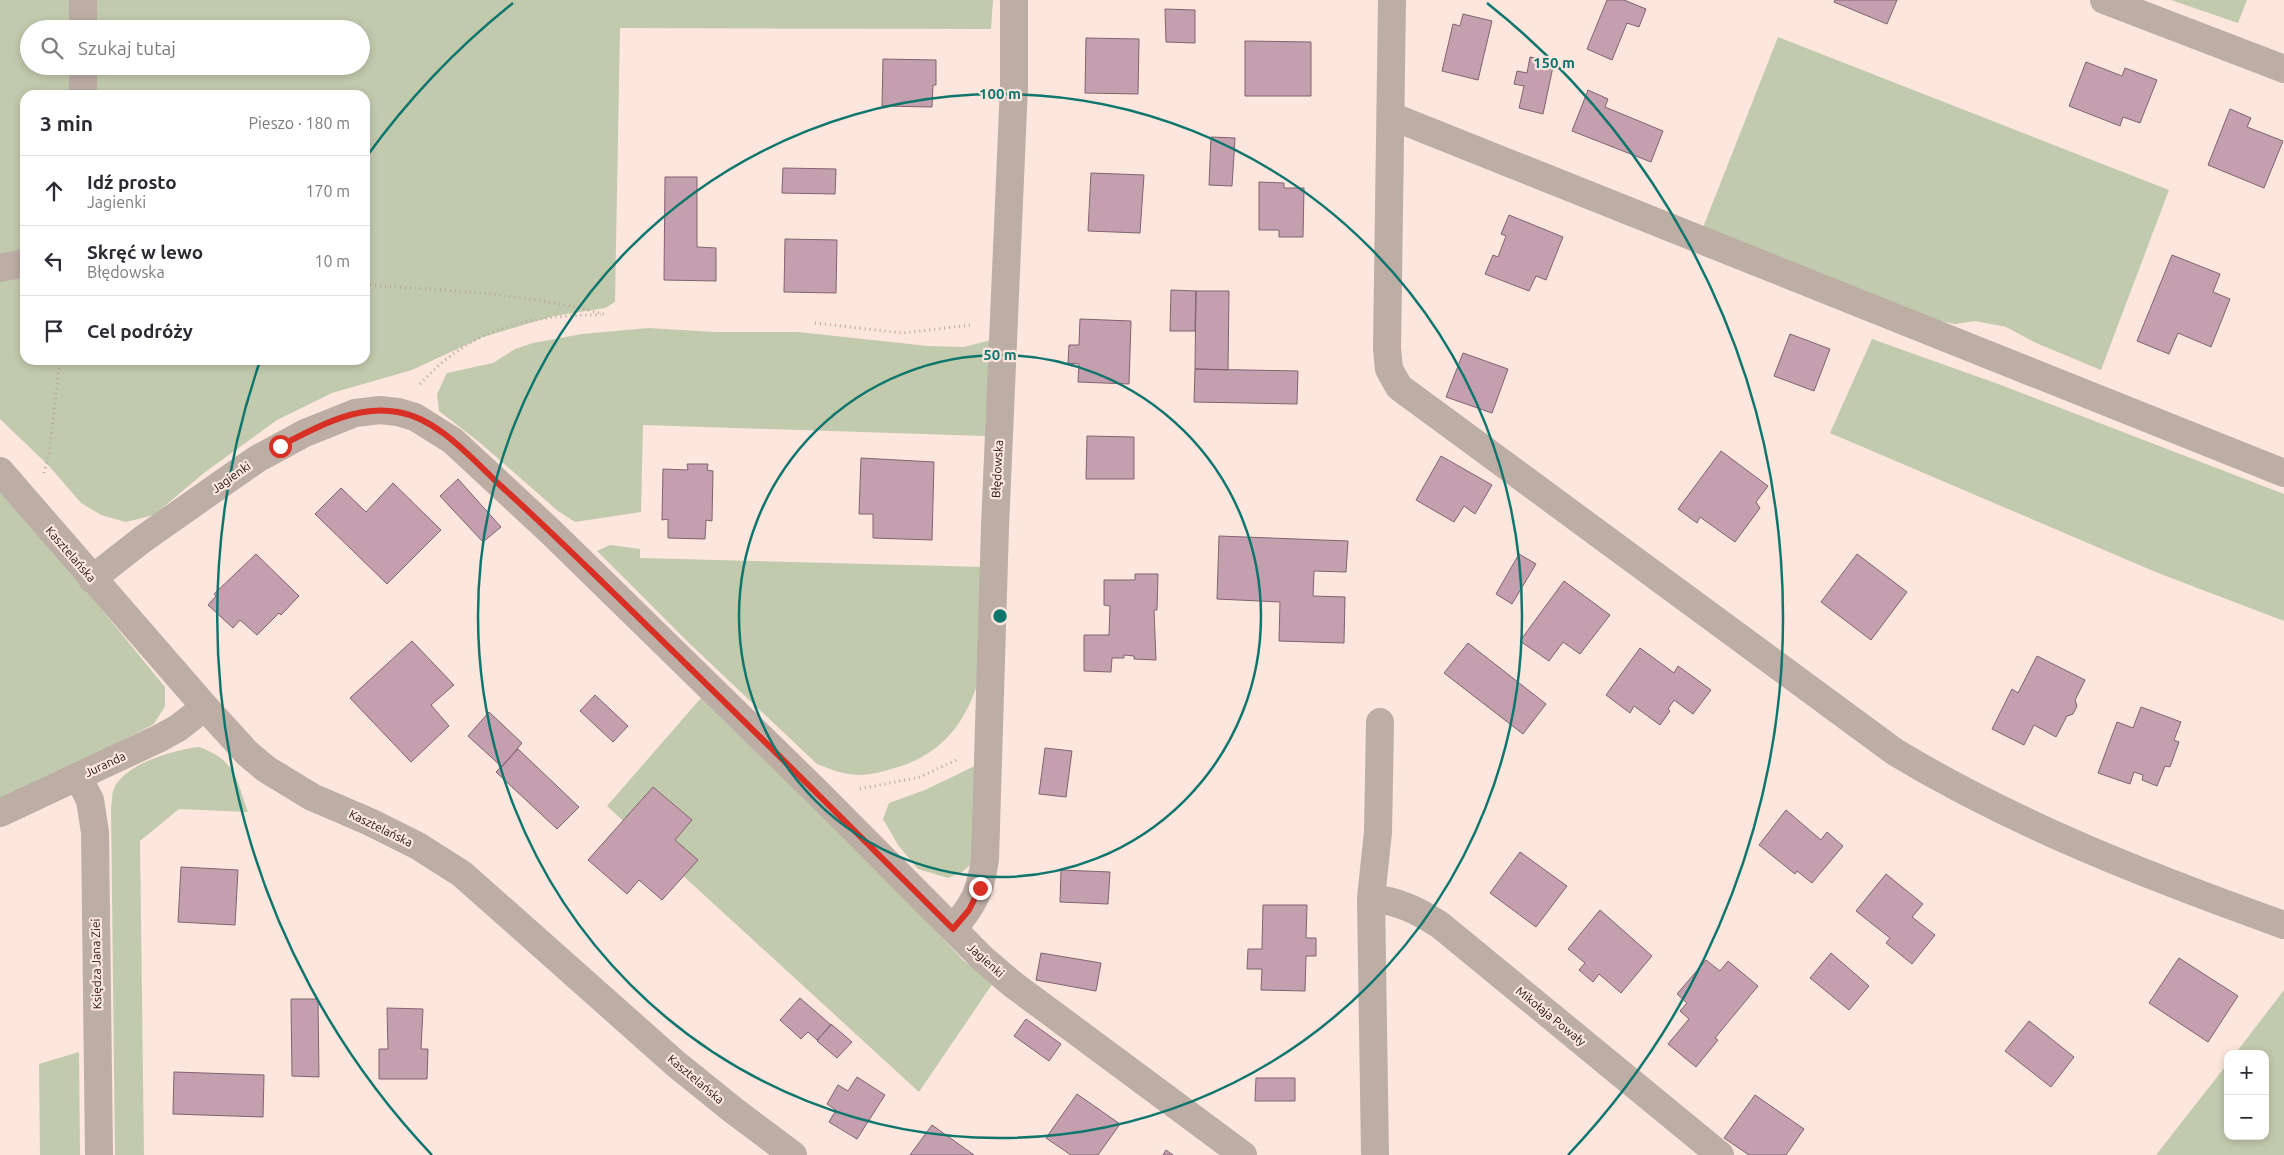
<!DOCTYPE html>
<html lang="pl">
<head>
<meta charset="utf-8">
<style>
  :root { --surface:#fff; --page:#f2f2f3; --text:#2b2b33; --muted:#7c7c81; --line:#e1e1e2 }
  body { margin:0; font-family:Ubuntu,sans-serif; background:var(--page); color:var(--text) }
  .controls { position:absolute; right:15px; bottom:15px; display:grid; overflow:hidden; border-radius:10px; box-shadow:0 2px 8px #0003 }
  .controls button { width:45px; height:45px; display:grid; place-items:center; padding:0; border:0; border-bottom:1px solid var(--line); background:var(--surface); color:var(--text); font:25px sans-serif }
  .stop { position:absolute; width:15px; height:15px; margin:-11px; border:4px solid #d93025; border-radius:50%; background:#fff }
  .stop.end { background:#d93025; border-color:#fff; box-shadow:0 1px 5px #0008 }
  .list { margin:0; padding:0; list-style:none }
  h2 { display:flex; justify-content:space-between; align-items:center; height:65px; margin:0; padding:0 20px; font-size:21px }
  h2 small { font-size:16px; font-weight:400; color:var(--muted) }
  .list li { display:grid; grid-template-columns:32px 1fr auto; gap:15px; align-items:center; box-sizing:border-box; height:70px; padding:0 20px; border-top:1px solid var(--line) }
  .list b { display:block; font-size:19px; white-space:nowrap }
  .list p { margin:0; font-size:16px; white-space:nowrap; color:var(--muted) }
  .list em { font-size:16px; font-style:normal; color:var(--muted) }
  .icon { flex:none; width:28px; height:28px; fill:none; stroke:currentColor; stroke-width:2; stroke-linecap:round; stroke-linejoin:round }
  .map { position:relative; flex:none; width:2284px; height:1155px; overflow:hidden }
  .search { position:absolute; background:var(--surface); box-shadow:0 2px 8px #0003; left:20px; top:20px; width:350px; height:55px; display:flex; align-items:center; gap:12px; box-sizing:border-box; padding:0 18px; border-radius:28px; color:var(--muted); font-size:19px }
  .panel { position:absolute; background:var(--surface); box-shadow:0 2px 8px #0003; left:20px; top:90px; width:350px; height:275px; border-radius:15px }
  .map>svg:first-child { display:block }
  .green { fill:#c2caad; fill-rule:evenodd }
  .building { fill:#c4a0ae; stroke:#82626f }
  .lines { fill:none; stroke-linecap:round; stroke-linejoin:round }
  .path { stroke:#b8a59d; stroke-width:3; stroke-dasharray:1 4; stroke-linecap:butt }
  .minor { stroke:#bcada5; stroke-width:28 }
  .route { stroke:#d93025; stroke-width:6 }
  .ring { fill:none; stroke:#0f766e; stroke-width:2.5 }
  .labels { text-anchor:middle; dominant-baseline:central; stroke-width:4.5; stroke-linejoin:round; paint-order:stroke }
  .street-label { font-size:12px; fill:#1f130d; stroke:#fce6dd }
  .centre { fill:#0f766e; stroke:#fce6dd; stroke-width:2.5 }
  .ring-label { font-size:15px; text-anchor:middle; font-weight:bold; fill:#0f766e; stroke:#fce6dd; stroke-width:4.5; stroke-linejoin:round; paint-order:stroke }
</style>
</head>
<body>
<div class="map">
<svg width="2284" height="1155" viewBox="0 0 2284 1155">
  <rect width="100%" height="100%" fill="#fce6dd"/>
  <path class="green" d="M 0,0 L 993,0 L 991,29 L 620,28 L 615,302 L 605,308 L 554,316 L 483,337 L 412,370 L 332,393 L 277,420 L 204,473 L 154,515 L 126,522 L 101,515 L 81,503 L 49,466 L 0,419 ZM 29,29 L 361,29 L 361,66 L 29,66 ZM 25,95 L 365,95 L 365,360 L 25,360 Z
    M 2171,0 L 2247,0 L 2238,23 Z
    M 1778,37 L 2169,190 L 2101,370 L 2036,343 L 2006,327 L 1975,321 L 1955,324 L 1906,314 L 1702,230 Z
    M 648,328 L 716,332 L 798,332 L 928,346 L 964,347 L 991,340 L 985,436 L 643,425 L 641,512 L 575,522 L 558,511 L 479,442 L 439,411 L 437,394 L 447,373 L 493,363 L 515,349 L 533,343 L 582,334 Z
    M 1872,339 L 2001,385 L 2284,494 L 2284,621 L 2158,573 L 1830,433 Z
    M 0,480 L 80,583 L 165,687 L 165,706 L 154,724 L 0,804 Z
    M 610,545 L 640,549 L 640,558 L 985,567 C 984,590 984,613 983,636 C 983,646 984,657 982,667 C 971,715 947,752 898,767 C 863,778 851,778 817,764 L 688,642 L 597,551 Z
    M 701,698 L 857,848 L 964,961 L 993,983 L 919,1092 L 607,806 Z
    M 199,747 C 236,760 236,779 248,812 L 179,809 L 140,841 L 144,1155 L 115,1155 L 111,807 C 112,802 112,796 113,791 C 122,764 174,750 199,747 Z
    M 981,763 L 978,858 L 962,872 L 948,878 L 918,869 L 898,845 L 883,819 L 889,803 L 925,790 Z
    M 2284,990 L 2284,1155 L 2156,1155 L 2228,1063 L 2228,1136 L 2265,1136 L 2265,1054 L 2235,1054 Z
    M 79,1052 L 80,1155 L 40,1155 L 39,1064 Z"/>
  <path class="building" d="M 1607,0 L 1624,0 L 1646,9 L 1639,27 L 1627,23 L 1612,60 L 1587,49 Z
    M 1835,0 L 1897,0 L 1887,24 L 1834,2 Z
    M 1165,9 L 1195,10 L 1195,43 L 1166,42 Z
    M 1463,14 L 1492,21 L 1478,80 L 1442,71 L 1453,24 L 1460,26 Z
    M 1086,38 L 1139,39 L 1138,94 L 1085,93 Z
    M 1245,41 L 1311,42 L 1311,96 L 1245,96 Z
    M 1530,57 L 1554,62 L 1543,114 L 1519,108 L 1524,86 L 1514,84 L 1517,71 L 1527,73 Z
    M 883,59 L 936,60 L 936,85 L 933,85 L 932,107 L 882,106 Z
    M 2086,62 L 2122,76 L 2125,68 L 2157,80 L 2140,123 L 2123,117 L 2120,126 L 2069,106 Z
    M 1588,90 L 1608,99 L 1605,107 L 1663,131 L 1651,162 L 1572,131 Z
    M 2230,109 L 2251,118 L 2247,127 L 2283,141 L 2264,188 L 2208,165 Z
    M 1211,137 L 1235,138 L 1232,186 L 1209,185 Z
    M 783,168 L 836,169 L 835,194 L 782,193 Z
    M 1091,173 L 1144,175 L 1140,233 L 1088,231 Z
    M 665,177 L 697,177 L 697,247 L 716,248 L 716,281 L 664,280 Z
    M 1259,182 L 1284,183 L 1284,188 L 1304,188 L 1303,237 L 1279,237 L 1279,230 L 1259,230 Z
    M 1509,215 L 1563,237 L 1546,280 L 1536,276 L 1529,291 L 1485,274 L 1493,255 L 1498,257 L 1506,236 L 1501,234 Z
    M 785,239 L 837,240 L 836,293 L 784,292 Z
    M 2172,255 L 2220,274 L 2213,292 L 2230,299 L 2211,347 L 2178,333 L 2169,354 L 2137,341 Z
    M 1171,290 L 1196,291 L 1195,331 L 1170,331 Z
    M 1196,291 L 1229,291 L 1228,370 L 1195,369 Z
    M 1080,319 L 1131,321 L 1129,384 L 1078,382 L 1079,364 L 1068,363 L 1069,345 L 1079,345 Z
    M 1790,334 L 1830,349 L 1814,391 L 1774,376 Z
    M 1463,353 L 1508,369 L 1492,413 L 1446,397 Z
    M 1195,369 L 1298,371 L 1297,404 L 1194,402 Z
    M 1087,436 L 1134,437 L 1134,479 L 1086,479 Z
    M 1721,451 L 1768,486 L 1756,502 L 1760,508 L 1735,542 L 1700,517 L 1697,523 L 1678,509 Z
    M 1441,456 L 1492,485 L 1475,514 L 1464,506 L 1454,522 L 1416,500 Z
    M 861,458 L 934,462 L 932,540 L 873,538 L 873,514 L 859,514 Z
    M 687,464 L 708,464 L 707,470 L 713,471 L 712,521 L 706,520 L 705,539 L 668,538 L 668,519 L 662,520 L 663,469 L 688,470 Z
    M 458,479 L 501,527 L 483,542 L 440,496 Z
    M 393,483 L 441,530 L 387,584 L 315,514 L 341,488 L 366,512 Z
    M 1219,536 L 1348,541 L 1346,572 L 1314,571 L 1313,596 L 1345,597 L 1344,643 L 1279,641 L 1280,602 L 1217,599 Z
    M 256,554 L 299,596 L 281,615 L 279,613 L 257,635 L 240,620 L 233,628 L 208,605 L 216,596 L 214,594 Z
    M 1519,554 L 1536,564 L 1512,604 L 1496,594 Z
    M 1857,554 L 1907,592 L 1871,640 L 1821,602 Z
    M 1135,574 L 1158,574 L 1157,610 L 1154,610 L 1156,660 L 1134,659 L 1134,656 L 1124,655 L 1124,658 L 1112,658 L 1111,672 L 1084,671 L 1084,635 L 1109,635 L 1110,606 L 1104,605 L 1104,580 L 1135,580 Z
    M 1564,581 L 1610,615 L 1580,654 L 1563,642 L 1549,661 L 1520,641 Z
    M 412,641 L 454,685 L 431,705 L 449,726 L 411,762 L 350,698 Z
    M 1468,643 L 1546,704 L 1523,734 L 1444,673 Z
    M 1640,648 L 1674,673 L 1678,666 L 1711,690 L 1693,714 L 1674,700 L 1668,709 L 1670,711 L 1660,725 L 1634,706 L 1630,713 L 1606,695 Z
    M 2037,656 L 2085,680 L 2075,700 L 2077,706 L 2073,714 L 2067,716 L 2056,737 L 2034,725 L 2024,745 L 1992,729 L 2012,689 L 2018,693 Z
    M 595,695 L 628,726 L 613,742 L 580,711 Z
    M 2141,707 L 2181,722 L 2174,740 L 2179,742 L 2170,767 L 2165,766 L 2157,786 L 2142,780 L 2143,775 L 2134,772 L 2130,784 L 2098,773 L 2117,722 L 2133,728 Z
    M 489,712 L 522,743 L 502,767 L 468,736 Z
    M 1045,748 L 1072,751 L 1066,797 L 1039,794 Z
    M 518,749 L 579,807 L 557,829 L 496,772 Z
    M 653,787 L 692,820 L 675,840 L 698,860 L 662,900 L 639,880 L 627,894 L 588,860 Z
    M 1786,810 L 1821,840 L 1827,832 L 1843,846 L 1812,883 L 1797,871 L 1795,874 L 1759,845 Z
    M 1520,852 L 1567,886 L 1536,927 L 1490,893 Z
    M 181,867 L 238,870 L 235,925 L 178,922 Z
    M 1061,870 L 1110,872 L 1108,904 L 1060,902 Z
    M 1886,874 L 1923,904 L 1912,917 L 1935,935 L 1912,964 L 1886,943 L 1890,938 L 1856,911 Z
    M 1263,905 L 1307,905 L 1306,938 L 1316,938 L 1316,956 L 1306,956 L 1305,991 L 1261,990 L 1262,969 L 1247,969 L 1248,949 L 1262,949 Z
    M 1600,910 L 1652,956 L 1621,993 L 1599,974 L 1593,982 L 1579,970 L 1585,963 L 1568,949 Z
    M 1041,953 L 1101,963 L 1096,991 L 1036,980 Z
    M 1831,953 L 1869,986 L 1849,1010 L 1810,978 Z
    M 2179,958 L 2238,996 L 2208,1042 L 2149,1003 Z
    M 1706,960 L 1720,971 L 1728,961 L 1758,986 L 1715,1038 L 1718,1040 L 1696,1067 L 1668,1044 L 1689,1019 L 1680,1011 L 1687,1003 L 1677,994 Z
    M 800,998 L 831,1025 L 817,1040 L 808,1032 L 801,1039 L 780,1020 Z
    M 291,999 L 318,999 L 319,1077 L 292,1076 Z
    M 387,1008 L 423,1009 L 421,1049 L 428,1049 L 427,1079 L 379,1079 L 379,1049 L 388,1049 Z
    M 1026,1019 L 1061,1044 L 1049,1061 L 1014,1036 Z
    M 2029,1021 L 2074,1057 L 2051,1087 L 2005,1051 Z
    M 831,1024 L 852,1042 L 837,1058 L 817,1041 Z
    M 174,1072 L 264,1075 L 263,1117 L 173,1114 Z
    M 857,1077 L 885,1095 L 857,1139 L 829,1122 L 836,1110 L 827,1104 L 838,1085 L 848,1091 Z
    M 1256,1078 L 1295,1078 L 1295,1101 L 1255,1101 Z
    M 1077,1094 L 1120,1124 L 1098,1155 L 1071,1155 L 1046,1138 Z
    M 1755,1095 L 1804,1129 L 1786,1155 L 1749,1155 L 1724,1138 Z
    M 932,1125 L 974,1155 L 910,1155 Z
    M 1166,1150 L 1173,1155 L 1163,1155 Z"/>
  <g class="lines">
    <path class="path" d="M 365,285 C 447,290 527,293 607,315
      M 815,323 L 903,333 L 971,325
      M 420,384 C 471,328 527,315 601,315
      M 44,473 L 49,453 L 60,360
      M 860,789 L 920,777 L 956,760"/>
    <path class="minor" d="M 83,0 L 83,29
      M 1392,0 L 1387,349 L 1389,369 L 1399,387 L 1895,752 C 2018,826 2150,877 2284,925
      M 2104,0 L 2284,69
      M 83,66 L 83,95
      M 1391,116 L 2284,473
      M 0,268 L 25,263
      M 0,471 L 205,707 L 247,753 L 266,769 L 312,797 L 370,822 L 418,846 L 462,874 L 676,1064 L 733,1110 L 793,1155
      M 92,579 L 143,539 L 234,475 L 257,459 L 305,433 L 355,413 L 380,410 L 398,412 L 415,417 L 453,441 L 552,533 L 820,795 L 982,958 L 1011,983 L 1243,1155
      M 78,777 L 90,800 L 95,832 L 99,1155
      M 0,813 L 160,738 L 178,728 L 205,707
      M 1371,898 C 1398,901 1417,910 1440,925 L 1720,1155
      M 953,929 C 974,904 980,892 985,860 L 995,527 L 1014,86 L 1014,0
      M 1375,1155 L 1371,898 L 1378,832 L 1380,722"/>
  </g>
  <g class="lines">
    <path class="route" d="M 280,446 C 315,428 356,404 398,412 C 439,419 472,459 501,486 C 532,514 562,543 592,572 C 713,690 833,809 953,929 L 969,910 L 980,888"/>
  </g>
  <g class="ring">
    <circle cx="1000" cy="616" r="261"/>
    <circle cx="1000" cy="616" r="522"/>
    <path d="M432 1155A783 783 0 0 1 260 361M367 156A783 783 0 0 1 513 3M1487 3A783 783 0 0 1 1568 1155"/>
  </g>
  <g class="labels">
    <g class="street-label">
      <text transform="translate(997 469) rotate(-87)">Błędowska</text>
      <text transform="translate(231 477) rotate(-35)">Jagienki</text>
      <text transform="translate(71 554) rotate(49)">Kasztelańska</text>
      <text transform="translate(105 764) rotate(-25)">Juranda</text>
      <text transform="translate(381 828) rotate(26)">Kasztelańska</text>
      <text transform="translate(986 960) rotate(42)">Jagienki</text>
      <text transform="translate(96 964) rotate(-91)">Księdza Jana Ziei</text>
      <text transform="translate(1551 1016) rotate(39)">Mikołaja Powały</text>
      <text transform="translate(696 1079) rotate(40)">Kasztelańska</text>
    </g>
  </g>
  <circle cx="1000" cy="616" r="8" class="centre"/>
  <g class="ring-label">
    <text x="1554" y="68">150 m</text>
    <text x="1000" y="99">100 m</text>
    <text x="1000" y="360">50 m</text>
  </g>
</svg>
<div class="controls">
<button>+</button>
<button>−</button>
</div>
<div class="stop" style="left:280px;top:446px"></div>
<div class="stop end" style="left:980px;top:888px"></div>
<div class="search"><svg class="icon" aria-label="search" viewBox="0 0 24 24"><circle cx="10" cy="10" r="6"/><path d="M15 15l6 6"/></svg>Szukaj tutaj</div>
<section class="panel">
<h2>3 min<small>Pieszo · 180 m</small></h2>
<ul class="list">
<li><svg class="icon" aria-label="ahead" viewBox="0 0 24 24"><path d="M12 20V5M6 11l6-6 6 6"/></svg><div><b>Idź prosto</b><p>Jagienki</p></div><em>170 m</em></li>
<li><svg class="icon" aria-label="left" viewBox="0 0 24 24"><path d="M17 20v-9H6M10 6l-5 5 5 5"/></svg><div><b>Skręć w lewo</b><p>Błędowska</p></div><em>10 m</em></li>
<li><svg class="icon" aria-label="arrive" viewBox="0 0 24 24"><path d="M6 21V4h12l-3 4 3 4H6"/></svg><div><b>Cel podróży</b></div></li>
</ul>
</section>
</div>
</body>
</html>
